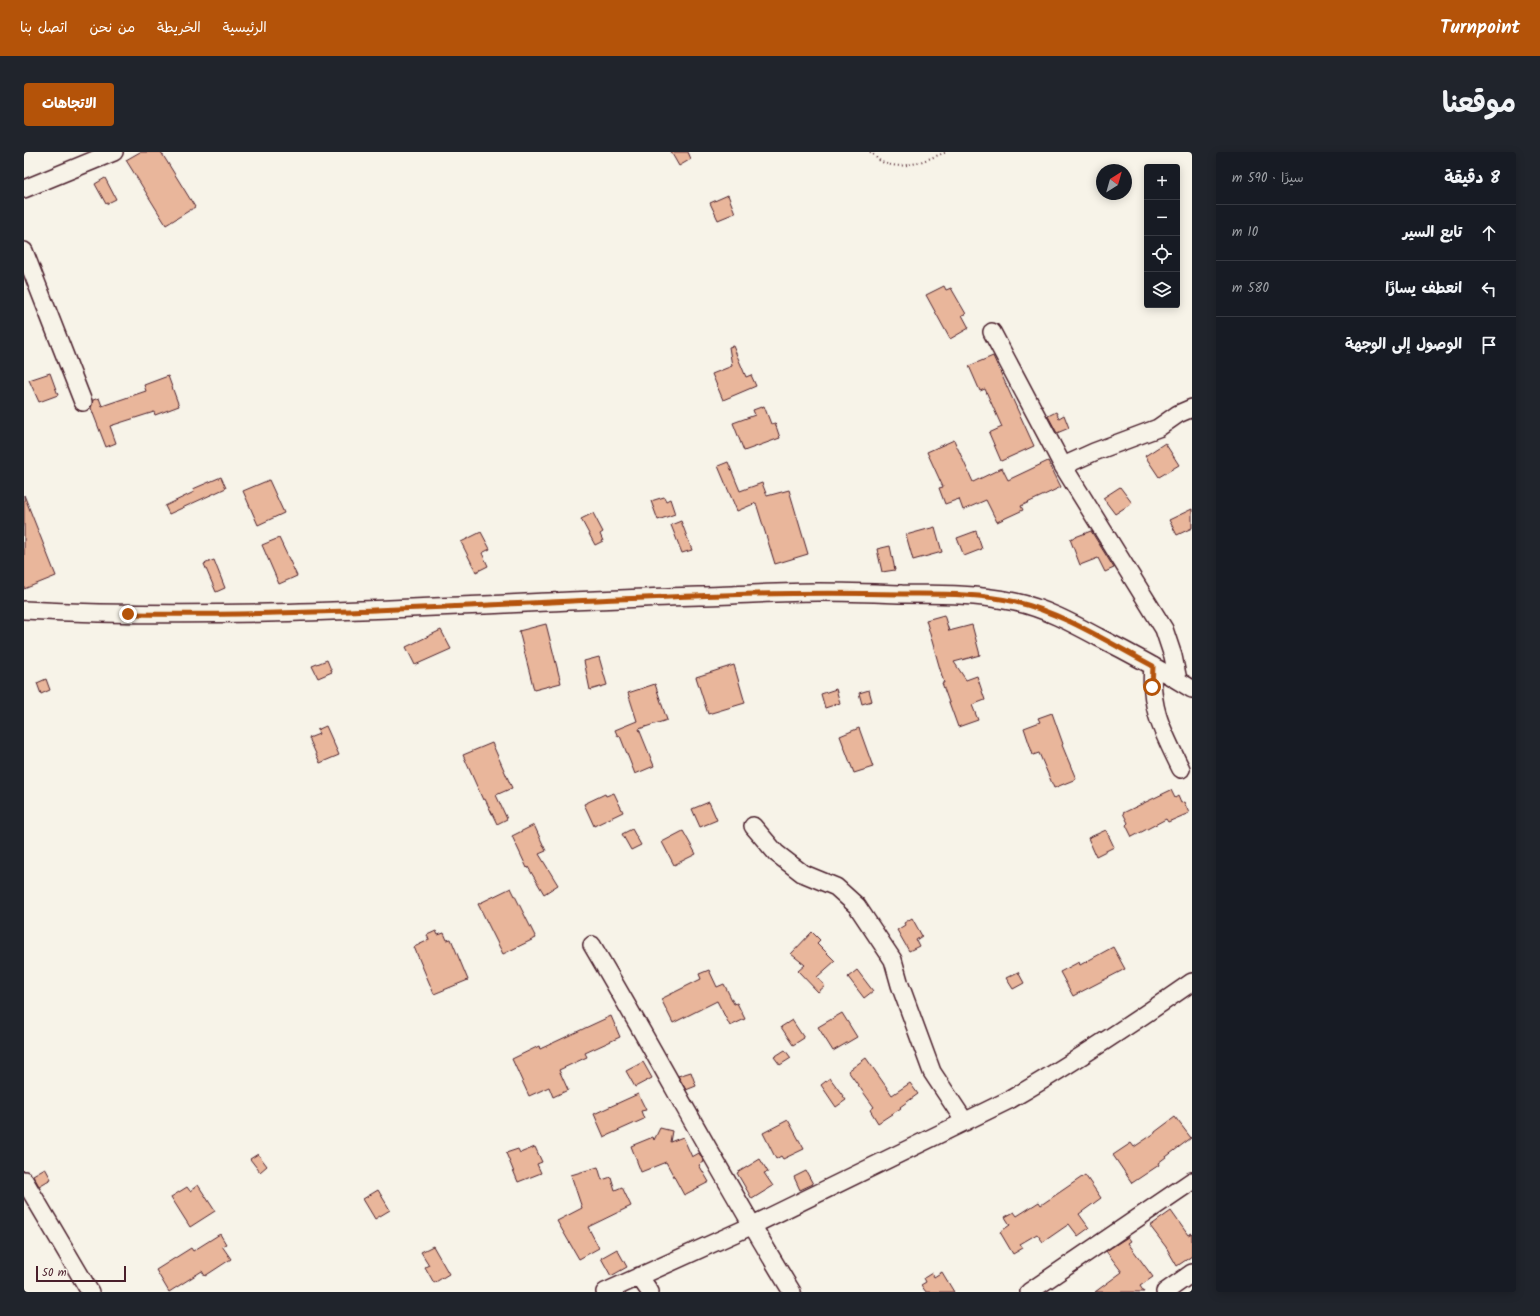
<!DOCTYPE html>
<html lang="ar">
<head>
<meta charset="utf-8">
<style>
  :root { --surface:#171b24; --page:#20242c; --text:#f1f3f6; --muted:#9ea1a6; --line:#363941; --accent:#b45309 }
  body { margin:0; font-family:Kalam,"Playpen Sans Arabic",sans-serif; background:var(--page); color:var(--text); direction:rtl }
  .controls { position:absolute; right:12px; top:12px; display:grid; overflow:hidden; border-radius:4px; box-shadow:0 2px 10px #0003 }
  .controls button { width:36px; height:36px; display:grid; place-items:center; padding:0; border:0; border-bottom:1px solid var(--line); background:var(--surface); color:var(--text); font:20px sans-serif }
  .compass { position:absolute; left:1072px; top:12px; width:36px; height:36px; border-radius:50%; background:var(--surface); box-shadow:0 2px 10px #0003; rotate:37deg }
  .scale { position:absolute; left:12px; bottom:10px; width:90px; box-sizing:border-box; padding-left:4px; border:2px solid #4a1f2b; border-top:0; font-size:11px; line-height:14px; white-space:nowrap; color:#4a1f2b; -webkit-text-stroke:3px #f7f3e8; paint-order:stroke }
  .stop { position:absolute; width:12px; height:12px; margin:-9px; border:3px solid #b45309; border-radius:50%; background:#fff }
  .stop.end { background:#b45309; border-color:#fff; box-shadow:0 1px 4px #0008 }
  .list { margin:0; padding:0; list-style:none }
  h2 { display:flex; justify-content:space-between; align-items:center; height:52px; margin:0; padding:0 16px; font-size:17px }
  h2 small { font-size:13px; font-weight:400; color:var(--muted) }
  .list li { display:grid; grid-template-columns:26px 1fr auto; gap:12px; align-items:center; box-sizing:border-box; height:56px; padding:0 16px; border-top:1px solid var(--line) }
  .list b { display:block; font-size:15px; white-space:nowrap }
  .list em { font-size:13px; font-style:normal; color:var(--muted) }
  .icon { flex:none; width:22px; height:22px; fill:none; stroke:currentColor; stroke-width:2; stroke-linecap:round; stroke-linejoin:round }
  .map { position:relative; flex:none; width:1168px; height:1140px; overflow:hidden; direction:ltr; border-radius:4px }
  header { display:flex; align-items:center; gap:24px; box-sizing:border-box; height:56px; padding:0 20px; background:var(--accent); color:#fff }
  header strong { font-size:19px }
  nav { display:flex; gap:22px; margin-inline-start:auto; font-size:14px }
  .intro { display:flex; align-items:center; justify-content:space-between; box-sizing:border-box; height:96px; padding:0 24px }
  h1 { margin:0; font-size:28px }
  .button { padding:10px 18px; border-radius:4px; background:var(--accent); color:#fff; font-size:14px; font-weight:700 }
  main { display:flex; gap:24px; padding:0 24px }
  aside { flex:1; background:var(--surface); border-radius:4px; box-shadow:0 2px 10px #0003 }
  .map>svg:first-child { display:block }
  .building { fill:#e9b69b; stroke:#4a1f2b }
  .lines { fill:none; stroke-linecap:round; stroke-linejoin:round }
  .minor-casing { stroke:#4a1f2b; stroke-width:20 }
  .path { stroke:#4a1f2b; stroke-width:2; stroke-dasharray:1 3; stroke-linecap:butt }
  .minor { stroke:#f7f3e8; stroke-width:17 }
  .route { stroke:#b45309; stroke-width:5 }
</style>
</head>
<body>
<header>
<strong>Turnpoint</strong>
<nav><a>الرئيسية</a><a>الخريطة</a><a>من نحن</a><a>اتصل بنا</a></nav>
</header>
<div class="intro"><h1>موقعنا</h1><a class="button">الاتجاهات</a></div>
<main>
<aside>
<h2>8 دقيقة<small>سيرًا · 590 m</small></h2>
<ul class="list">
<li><svg class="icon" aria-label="ahead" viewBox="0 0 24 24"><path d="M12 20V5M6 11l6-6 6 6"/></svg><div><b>تابع السير</b></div><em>10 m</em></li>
<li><svg class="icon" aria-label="left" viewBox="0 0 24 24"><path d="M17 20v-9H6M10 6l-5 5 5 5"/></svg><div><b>انعطف يسارًا</b></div><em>580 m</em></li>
<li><svg class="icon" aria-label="arrive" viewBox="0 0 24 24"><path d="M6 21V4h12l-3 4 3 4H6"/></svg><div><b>الوصول إلى الوجهة</b></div></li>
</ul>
</aside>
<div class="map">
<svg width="1168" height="1140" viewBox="0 0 1168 1140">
  <rect width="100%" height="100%" fill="#f7f3e8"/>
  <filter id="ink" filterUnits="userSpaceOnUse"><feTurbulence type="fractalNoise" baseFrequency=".025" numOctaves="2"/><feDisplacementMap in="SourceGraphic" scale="8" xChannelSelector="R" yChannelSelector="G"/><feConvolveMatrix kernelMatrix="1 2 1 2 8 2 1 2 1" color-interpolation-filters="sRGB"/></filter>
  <g filter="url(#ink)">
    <path class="building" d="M 116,0 L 137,0 L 171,55 L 142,73 L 102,8 Z
      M 647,0 L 664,0 L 667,7 L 655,14 Z
      M 81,26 L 92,47 L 82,52 L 71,32 Z
      M 704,43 L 711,61 L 694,68 L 686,51 Z
      M 920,134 L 922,138 L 927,136 L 942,162 L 938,163 L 945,176 L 926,187 L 902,143 Z
      M 709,194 L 722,225 L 727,223 L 732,234 L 699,248 L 688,222 L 708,214 L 705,195 Z
      M 969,204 L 1010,294 L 977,309 L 965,281 L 978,275 L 961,237 L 956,239 L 945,214 Z
      M 26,221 L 34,243 L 15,250 L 5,228 Z
      M 144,224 L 155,254 L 131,263 L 130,260 L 86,274 L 92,291 L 82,295 L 67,256 L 69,248 L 75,246 L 78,254 L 122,239 L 120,233 Z
      M 740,254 L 747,272 L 751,271 L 756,286 L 720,299 L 709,271 L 731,263 L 729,258 Z
      M 1032,260 L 1035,266 L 1040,263 L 1045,276 L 1033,281 L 1024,264 Z
      M 930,288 L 949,330 L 978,316 L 984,328 L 1024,309 L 1037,335 L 997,354 L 999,358 L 973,370 L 962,348 L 939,358 L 935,347 L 921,352 L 915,336 L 919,335 L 903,300 Z
      M 1141,291 L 1155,313 L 1135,325 L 1121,304 Z
      M 704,310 L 716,339 L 738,331 L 743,344 L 765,338 L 784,402 L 751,412 L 732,351 L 713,359 L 694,314 Z
      M 197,325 L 202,336 L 145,362 L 141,354 L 170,340 L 169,337 Z
      M 245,328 L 260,361 L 234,373 L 219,339 Z
      M 1096,335 L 1108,351 L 1091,362 L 1079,346 Z
      M 0,343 L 32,424 L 0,437 Z
      M 640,345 L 642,349 L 646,347 L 651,362 L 634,368 L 627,349 Z
      M 1168,357 L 1168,376 L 1153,383 L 1145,368 Z
      M 569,361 L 579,380 L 576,382 L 579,389 L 571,393 L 557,367 Z
      M 657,369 L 668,398 L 658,401 L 647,373 Z
      M 911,375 L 918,400 L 889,408 L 882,383 Z
      M 952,379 L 958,397 L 940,404 L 933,386 Z
      M 1067,379 L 1090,416 L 1081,420 L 1074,406 L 1056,413 L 1046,387 Z
      M 457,380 L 466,397 L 458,401 L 464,414 L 452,420 L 437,390 Z
      M 255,386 L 273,424 L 255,432 L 238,393 Z
      M 866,394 L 871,418 L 858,420 L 853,397 Z
      M 190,408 L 201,436 L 192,440 L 180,412 Z
      M 920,463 L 925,479 L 948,473 L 956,503 L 930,510 L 942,528 L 953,524 L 961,548 L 948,553 L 954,568 L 934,575 L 918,531 L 920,531 L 902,468 Z
      M 522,472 L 537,531 L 510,538 L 495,479 Z
      M 417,478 L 427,497 L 391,513 L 382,495 Z
      M 575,505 L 583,533 L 566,538 L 560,509 Z
      M 303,508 L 308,520 L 294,526 L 288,514 Z
      M 710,513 L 721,551 L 684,562 L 672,525 Z
      M 22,527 L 26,538 L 17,542 L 13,531 Z
      M 631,532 L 643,568 L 615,577 L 630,614 L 611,622 L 596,584 L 594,585 L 591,578 L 613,569 L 604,541 Z
      M 812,537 L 816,551 L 801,556 L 797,542 Z
      M 845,538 L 848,549 L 838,552 L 835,541 Z
      M 1028,561 L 1039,592 L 1038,593 L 1052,627 L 1030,636 L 1015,601 L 1009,603 L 1000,576 L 1016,570 L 1014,566 Z
      M 302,574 L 315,603 L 296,611 L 285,586 L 295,582 L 293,578 Z
      M 835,576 L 849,615 L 830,621 L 816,584 Z
      M 468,591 L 488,636 L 472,643 L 483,667 L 473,672 L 461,647 L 459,648 L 439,603 Z
      M 1147,638 L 1151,646 L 1154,644 L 1157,651 L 1160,650 L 1165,661 L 1144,670 L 1142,667 L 1108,685 L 1102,673 L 1104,671 L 1099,661 Z
      M 590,641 L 599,660 L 570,674 L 560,652 L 581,642 L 582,644 Z
      M 685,650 L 693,668 L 676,675 L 668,657 Z
      M 510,673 L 522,699 L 515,702 L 534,733 L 520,742 L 504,715 L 503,716 L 488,684 Z
      M 608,677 L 617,693 L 607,698 L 598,682 Z
      M 1082,678 L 1090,695 L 1072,704 L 1064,686 Z
      M 659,679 L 672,702 L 650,713 L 638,690 Z
      M 487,736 L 512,786 L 479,802 L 454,752 Z
      M 888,766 L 898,784 L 892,788 L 895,794 L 885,799 L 873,778 L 881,773 L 880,771 Z
      M 412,779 L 414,783 L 420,781 L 423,788 L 427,787 L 444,828 L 410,842 L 390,795 L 405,788 L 403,783 Z
      M 788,780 L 796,788 L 793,791 L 811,809 L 793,825 L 801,834 L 794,840 L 774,819 L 781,813 L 767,802 Z
      M 1089,795 L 1101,817 L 1049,844 L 1036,820 L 1055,810 L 1056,813 Z
      M 685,818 L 693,835 L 700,832 L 710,852 L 713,851 L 721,867 L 706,874 L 693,849 L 649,871 L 637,847 L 677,827 L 675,822 Z
      M 833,818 L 849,839 L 840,846 L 824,825 Z
      M 994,820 L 1000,831 L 989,837 L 982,826 Z
      M 818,861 L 833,885 L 809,899 L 794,875 Z
      M 587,864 L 596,885 L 561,901 L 563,905 L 535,918 L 544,938 L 529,945 L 525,935 L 505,944 L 488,907 L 515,894 L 516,897 Z
      M 768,868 L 780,886 L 769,893 L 757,875 Z
      M 761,898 L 767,906 L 756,913 L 750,905 Z
      M 842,906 L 868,943 L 886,931 L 894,942 L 876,955 L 877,956 L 854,971 L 846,958 L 850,955 L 824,919 Z
      M 619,910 L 628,926 L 611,935 L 602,919 Z
      M 667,920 L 672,934 L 662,938 L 654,924 Z
      M 806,926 L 822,948 L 812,955 L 797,933 Z
      M 614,942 L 622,958 L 617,959 L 620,967 L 580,985 L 570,962 Z
      M 1151,965 L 1167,986 L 1134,1011 L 1135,1013 L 1108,1031 L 1089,1003 L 1107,991 L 1110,995 L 1131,981 L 1131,980 Z
      M 764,968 L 780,997 L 759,1007 L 757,1004 L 752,1007 L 739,981 Z
      M 636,976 L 648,979 L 646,990 L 659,985 L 668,1005 L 675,1001 L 680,1010 L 675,1013 L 685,1030 L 660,1043 L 642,1010 L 617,1020 L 607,994 L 629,985 L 630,988 Z
      M 511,995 L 518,1010 L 513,1012 L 517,1021 L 494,1030 L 482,1001 L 494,997 L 496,1001 Z
      M 234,1002 L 243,1014 L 236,1020 L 226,1007 Z
      M 736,1007 L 744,1020 L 740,1021 L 749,1034 L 728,1047 L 713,1021 Z
      M 574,1015 L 578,1028 L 587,1025 L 591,1038 L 598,1035 L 607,1054 L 564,1075 L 575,1096 L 555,1107 L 533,1069 L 558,1056 L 547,1023 Z
      M 21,1016 L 27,1027 L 15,1034 L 9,1023 Z
      M 782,1019 L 789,1032 L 776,1038 L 770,1025 Z
      M 1061,1023 L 1077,1046 L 1055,1062 L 1065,1076 L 1054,1084 L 1045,1072 L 1019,1090 L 1013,1082 L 996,1092 L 999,1096 L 989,1102 L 976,1080 L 986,1073 L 981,1065 L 990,1060 L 993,1064 L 1015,1050 L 1017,1053 Z
      M 174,1033 L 191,1059 L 166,1075 L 147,1045 L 163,1035 L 166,1039 Z
      M 354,1038 L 366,1058 L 351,1067 L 339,1047 Z
      M 1147,1059 L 1164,1083 L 1168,1081 L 1168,1104 L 1153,1114 L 1142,1095 L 1126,1074 Z
      M 196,1082 L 202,1092 L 198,1094 L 207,1107 L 181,1124 L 178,1119 L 145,1140 L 132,1118 L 167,1096 L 169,1099 Z
      M 1104,1085 L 1107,1089 L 1104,1091 L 1129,1125 L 1116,1134 L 1120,1140 L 1071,1140 L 1098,1120 L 1082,1099 Z
      M 409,1094 L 425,1122 L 410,1131 L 401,1115 L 405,1113 L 397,1100 Z
      M 593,1097 L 603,1115 L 587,1124 L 577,1106 Z
      M 918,1120 L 930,1140 L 902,1140 L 897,1133 L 902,1130 L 900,1126 L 908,1121 L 910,1125 Z"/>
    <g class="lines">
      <g class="minor-casing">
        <path id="minor" d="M 0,37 L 90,0
          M 0,99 L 59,250
          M 968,180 L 1039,314
          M 0,458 C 225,470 450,451 675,444 C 715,443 755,440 795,440 C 823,440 850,441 878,442 C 916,442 954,442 991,450 C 1020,456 1048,471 1074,485 C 1106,501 1137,518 1168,537
          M 1129,514 C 1125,556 1139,580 1157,617
          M 1154,528 L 1149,504 L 1140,477 L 1039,314 L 1070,300 L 1134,276 L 1154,262 L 1168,256
          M 729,674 L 752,701 L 778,721 L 812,735 L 833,754 L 869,808 L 876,833 L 908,920 L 941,970
          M 568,793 C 636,908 698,1026 768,1140
          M 0,1028 L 66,1140
          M 615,1124 L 626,1140
          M 581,1140 L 727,1074 L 987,947 C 1049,911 1109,871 1168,830
          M 1005,1140 L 1168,1029
          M 1141,1140 L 1168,1121"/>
      </g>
      <path class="path" d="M 846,0 C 850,3 854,8 858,10 C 880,20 902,7 923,0"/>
      <use href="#minor" class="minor"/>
    </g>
  </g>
  <g class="lines" filter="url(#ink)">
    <path class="route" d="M 104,462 C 303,465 501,449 700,443 C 759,441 818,441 878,442 C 916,442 955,441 992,450 C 1039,461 1087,492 1129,514 L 1128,535"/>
  </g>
</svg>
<div class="controls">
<button>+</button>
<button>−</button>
<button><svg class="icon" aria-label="locate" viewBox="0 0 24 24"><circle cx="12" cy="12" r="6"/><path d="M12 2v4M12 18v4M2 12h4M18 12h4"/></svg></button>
<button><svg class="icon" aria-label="layers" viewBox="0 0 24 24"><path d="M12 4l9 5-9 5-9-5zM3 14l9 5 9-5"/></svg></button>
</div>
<svg class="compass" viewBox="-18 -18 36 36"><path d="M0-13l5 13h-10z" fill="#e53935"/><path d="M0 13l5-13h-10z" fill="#9ea1a6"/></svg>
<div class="scale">50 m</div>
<div class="stop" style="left:1128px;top:535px"></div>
<div class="stop end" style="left:104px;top:462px"></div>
</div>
</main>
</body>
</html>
